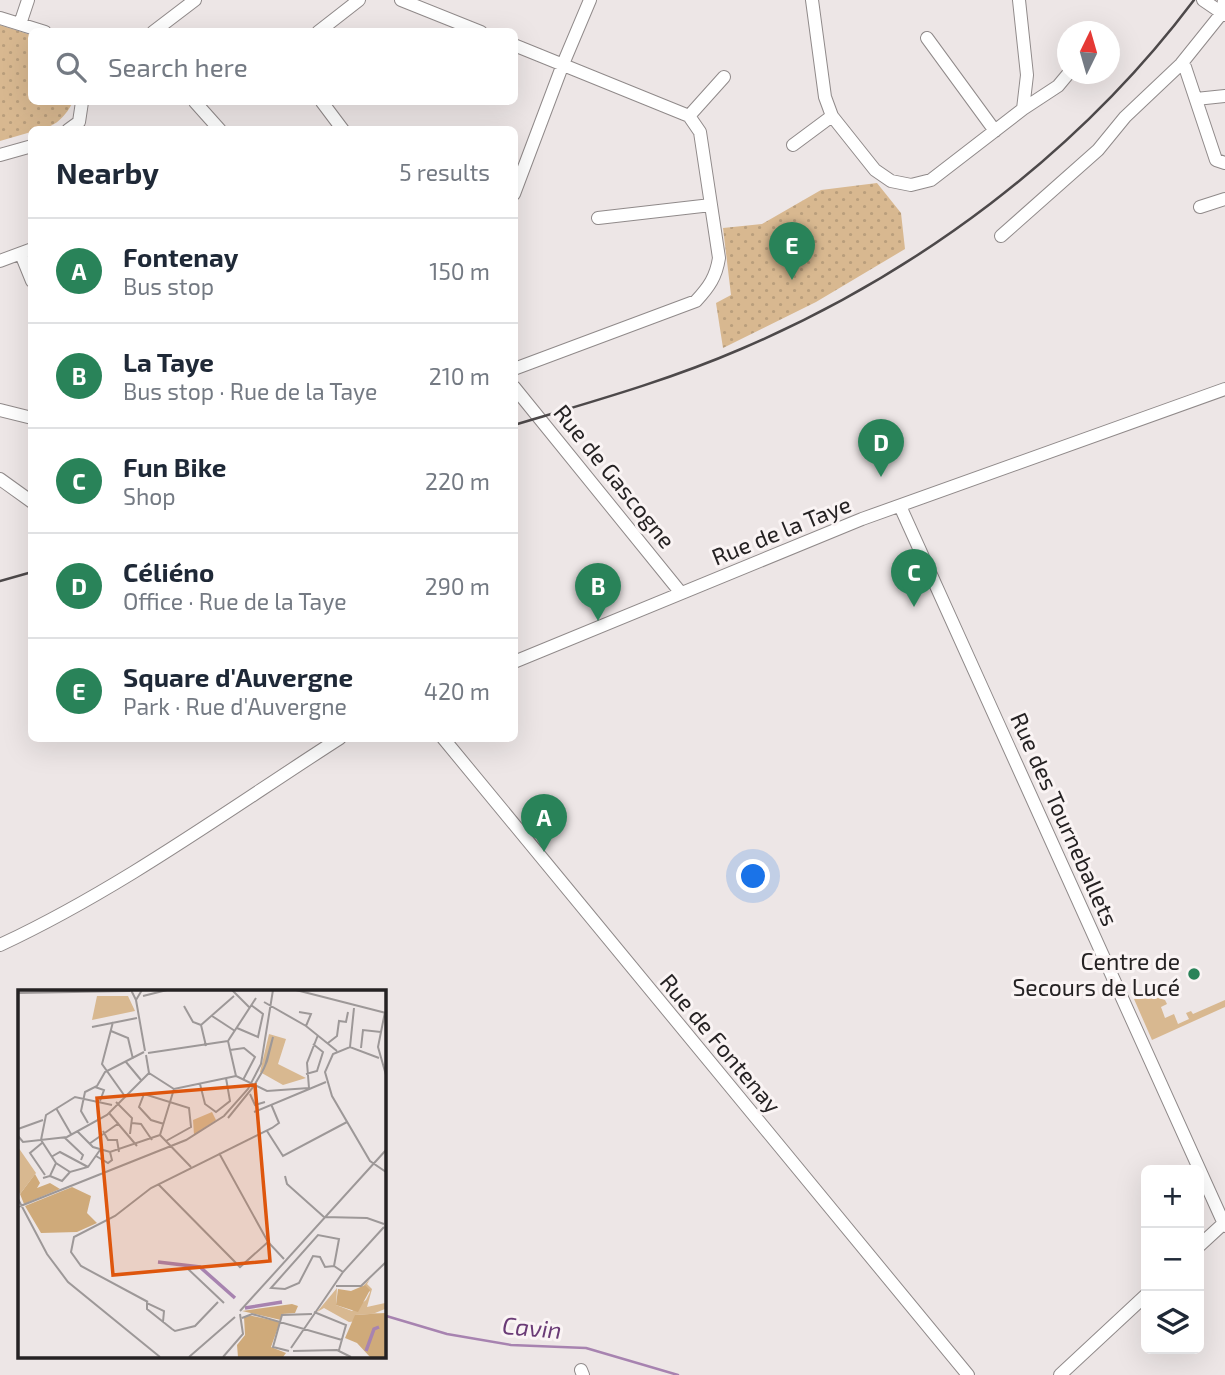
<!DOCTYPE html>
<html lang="en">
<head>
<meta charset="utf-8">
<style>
  :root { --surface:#fff; --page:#f6f6f7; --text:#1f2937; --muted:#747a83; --line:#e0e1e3; --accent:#298359 }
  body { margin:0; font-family:"Exo 2",sans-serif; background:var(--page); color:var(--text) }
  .controls { position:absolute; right:21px; bottom:21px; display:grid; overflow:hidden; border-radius:10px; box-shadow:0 7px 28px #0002 }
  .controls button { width:63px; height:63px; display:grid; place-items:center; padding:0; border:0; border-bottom:2px solid var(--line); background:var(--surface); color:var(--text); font:35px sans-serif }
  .compass { position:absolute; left:1057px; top:21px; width:63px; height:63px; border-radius:50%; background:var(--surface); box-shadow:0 7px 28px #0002; rotate:5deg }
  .you { position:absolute; left:754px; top:877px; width:24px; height:24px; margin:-18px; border:5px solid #fff; border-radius:50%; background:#1a73e8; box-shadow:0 0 0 10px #1a73e833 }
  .badge { display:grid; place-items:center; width:46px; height:46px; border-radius:50%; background:var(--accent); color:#fff; font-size:23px; font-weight:700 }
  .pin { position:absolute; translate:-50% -58px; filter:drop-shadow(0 2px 4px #0008) }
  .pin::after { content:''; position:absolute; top:37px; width:24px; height:21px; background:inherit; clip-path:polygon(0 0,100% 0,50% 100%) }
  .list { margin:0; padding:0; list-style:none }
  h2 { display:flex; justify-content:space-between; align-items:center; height:91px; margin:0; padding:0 28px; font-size:30px }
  h2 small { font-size:23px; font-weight:400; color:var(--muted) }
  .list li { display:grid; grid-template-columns:46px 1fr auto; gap:21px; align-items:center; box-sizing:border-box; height:105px; padding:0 28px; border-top:2px solid var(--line) }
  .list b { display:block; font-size:26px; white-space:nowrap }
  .list p { margin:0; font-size:23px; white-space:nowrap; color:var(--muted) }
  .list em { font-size:23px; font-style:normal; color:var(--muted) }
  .icon { flex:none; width:38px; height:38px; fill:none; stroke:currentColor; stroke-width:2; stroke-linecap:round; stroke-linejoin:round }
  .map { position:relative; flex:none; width:1225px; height:1375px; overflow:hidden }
  .search { position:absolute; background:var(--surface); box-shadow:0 7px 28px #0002; left:28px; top:28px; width:490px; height:77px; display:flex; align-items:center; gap:18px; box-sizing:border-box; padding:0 24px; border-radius:10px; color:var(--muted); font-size:26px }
  .panel { position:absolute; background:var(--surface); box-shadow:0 7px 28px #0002; left:28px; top:126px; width:490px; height:616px; border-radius:10px }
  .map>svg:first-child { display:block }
  .grass { fill:#d8b890 }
  .park { fill:url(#park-dots) }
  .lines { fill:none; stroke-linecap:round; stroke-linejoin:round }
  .stream { stroke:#a783b0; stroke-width:2.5 }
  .minor-casing { stroke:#908a8a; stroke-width:14 }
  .minor { stroke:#fff; stroke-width:12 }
  .rail { stroke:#4d494a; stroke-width:2.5 }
  .poi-dot { fill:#298359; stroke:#faf4f4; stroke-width:2.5 }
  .labels { text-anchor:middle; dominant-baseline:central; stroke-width:6; stroke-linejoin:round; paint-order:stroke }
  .street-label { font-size:23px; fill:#252223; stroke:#faf4f4 }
  .poi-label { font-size:23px; fill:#252223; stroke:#faf4f4; text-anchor:end }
  .water-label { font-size:24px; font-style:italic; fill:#6a3b76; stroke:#faf4f4 }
  .inset-river { fill:none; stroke:#a783b0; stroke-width:3.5 }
  .inset-road { fill:none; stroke:#9d9898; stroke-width:2 }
  .view { fill:#de560d; fill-opacity:0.15; stroke:#de560d; stroke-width:3.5 }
  .inset-edge { fill:none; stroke:#252223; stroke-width:3.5 }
</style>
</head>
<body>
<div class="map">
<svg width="1225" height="1375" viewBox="0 0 1225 1375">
  <defs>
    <pattern id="park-dots" width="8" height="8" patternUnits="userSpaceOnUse" patternTransform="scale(1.75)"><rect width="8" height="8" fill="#d8b890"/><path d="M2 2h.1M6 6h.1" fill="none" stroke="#b99e7c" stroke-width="1.8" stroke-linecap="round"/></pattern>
  </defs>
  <rect width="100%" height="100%" fill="#ede6e6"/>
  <path class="grass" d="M 1146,994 L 1165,1000 L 1167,1004 L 1161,1007 L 1165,1018 L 1174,1014 L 1178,1024 L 1189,1019 L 1186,1013 L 1191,1011 L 1193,1014 L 1225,1000 L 1225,1007 L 1152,1040 L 1134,999 Z"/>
  <path class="park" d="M 0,25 L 31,35 L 32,102 L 73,102 C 64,119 52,130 32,130 L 31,132 L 0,141 Z
    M 877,183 L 901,213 L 905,249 L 816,302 L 723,348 L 716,303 L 731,295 L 723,228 L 762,224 L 821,190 Z"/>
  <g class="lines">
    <path class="stream" d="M 383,1315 L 447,1334 L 511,1345 L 586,1348 L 678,1375"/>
    <g class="minor-casing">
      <path id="minor" d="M 401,0 L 481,32
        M 812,0 L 825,97 L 832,116 L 875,170 L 891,181 L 911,185 L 931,180 L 1023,109 L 1027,75 L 1019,0
        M 1203,0 L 1225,15
        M 0,18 L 45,32
        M 20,24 L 28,0
        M 153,32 L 195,0
        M 318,32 L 359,0
        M 927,38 L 995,131
        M 514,45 L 689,116 L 700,132 L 719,258 C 716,277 709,287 696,301 L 514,369
        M 1181,64 L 1185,67 L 1216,160 L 1225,163
        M 1196,99 L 1225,96
        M 195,102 L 220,130
        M 322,102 L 343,130
        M 1023,109 L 1058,86 L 1068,74
        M 689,116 L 724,77
        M 68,130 L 79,122 L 82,102
        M 793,145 L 832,116
        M 0,155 L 32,146
        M 514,194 L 563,64 L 590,0
        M 1200,207 L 1225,199
        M 598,218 L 711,205
        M 1001,236 L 1098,150 L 1125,117 L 1181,64 L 1222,13 L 1224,0
        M 21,254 L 32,281
        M 0,261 L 32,249
        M 514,387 L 681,593
        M 0,410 L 32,418
        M 0,479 L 32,502
        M 900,506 L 1225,1226
        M 514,662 L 862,519 L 1225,389
        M 443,738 L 968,1375
        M 0,945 C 120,889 228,810 340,738
        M 1199,1246 L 1223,1224
        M 581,1370 L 583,1375
        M 1060,1375 L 1146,1295"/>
    </g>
    <use href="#minor" class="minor"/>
    <path class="rail" d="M 514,425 C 591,402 667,381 741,349 C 917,274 1079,153 1194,0
      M 0,581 L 32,572"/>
  </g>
  <circle class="poi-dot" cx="1194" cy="974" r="7"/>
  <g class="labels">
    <g class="street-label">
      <text transform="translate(615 476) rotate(51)">Rue de Gascogne</text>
      <text transform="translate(781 530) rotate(-22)">Rue de la Taye</text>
      <text transform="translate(1065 819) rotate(66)">Rue des Tourneballets</text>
      <text transform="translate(721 1043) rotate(50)">Rue de Fontenay</text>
    </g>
    <g class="poi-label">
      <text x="1180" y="961">Centre de<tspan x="1180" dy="26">Secours de Lucé</tspan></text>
    </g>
    <g class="water-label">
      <text transform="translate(532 1327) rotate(5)">Cavin</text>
    </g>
  </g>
  <g transform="translate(18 990)">
    <rect width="368" height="368" fill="#ede6e6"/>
    <path d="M 251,44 L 268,49 L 260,74 L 288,88 L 265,95 L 242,82 ZM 352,289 L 349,294 L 354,299 L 349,317 L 367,313 L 367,319 L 357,323 L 367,323 L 337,325 L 340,331 L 331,332 L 306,318 L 299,322 L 319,298 L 318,315 L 334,321 L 348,310 L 352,302 L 346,295 Z" fill="#d8b890"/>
    <path d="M 17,184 L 22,193 L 19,198 L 32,193 L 42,199 L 6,214 L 2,204 ZM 54,197 L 73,206 L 69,223 L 79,233 L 59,242 L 23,243 L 7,216 ZM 347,295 L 352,300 L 340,322 L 318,315 L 320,299 L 333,301 ZM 274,314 L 280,316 L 277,323 L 264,324 L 263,330 L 224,321 ZM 367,323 L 367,367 L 352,367 L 339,353 L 327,348 L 337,325 ZM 230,325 L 262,332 L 253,357 L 268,363 L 265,367 L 220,367 L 219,355 L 227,345 L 226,327 Z" fill="#cfaa7a"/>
    <path d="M 79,6 L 110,6 L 117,21 L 74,30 ZM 194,122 L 198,130 L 176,145 L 175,130 ZM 0,157 L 18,183 L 2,204 L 0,200 Z" fill="#d8b890"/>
    <path class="inset-river" d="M 140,272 L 182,277 L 217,308M 227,318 L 264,312M 348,361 L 356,339 L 361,337"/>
    <path class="inset-road" d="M 113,0 L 118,10 L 124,0M 214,0 L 232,18M 278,0 L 368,23M 0,3 L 112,1M 125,6 L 149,0M 238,8 L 210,51 L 218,86 L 249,101 L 291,98M 118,10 L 127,61M 246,12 L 288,36 L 319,61M 166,16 L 175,32 L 183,35M 281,22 L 293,24 L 288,36M 367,22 L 360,57 L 368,85M 194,26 L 217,41M 95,32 L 84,74 L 106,105M 183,35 L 216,6M 183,35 L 188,56M 74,37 L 119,28M 219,38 L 240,47 L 245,24 L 233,15M 93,41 L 110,48 L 115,69M 310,53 L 319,46 L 321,31 L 328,32 L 330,22M 332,57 L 336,18M 343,58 L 345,40 L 363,42M 212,60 L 226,58 L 237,67 L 225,90M 130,63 L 210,51M 128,65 L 131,83 L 156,99 L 218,86M 361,68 L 332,57 L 315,64 L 307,82 L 314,106 L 352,171 L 368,182M 108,72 L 123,90M 288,84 L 299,81 L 305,62 L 295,54M 182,94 L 187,114 L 198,122 L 212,111 L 208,88M 77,97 L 86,100 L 82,111M 291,98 L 289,73 L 300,45M 232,104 L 237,115 L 247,112M 98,112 L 114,128 L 112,144M 38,118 L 53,144M 236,122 L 308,92M 91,123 L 119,156M 210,128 L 236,96 L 237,94 L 244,82 L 246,78 L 249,71 L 255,47 L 247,76M 70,133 L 63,121 L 67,102 L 79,96 L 87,82 L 126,62M 114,133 L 123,134 L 134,150M 146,134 L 133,130 L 121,117 L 126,104 L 171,118 L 173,137 L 148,151M 0,139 L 25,130M 59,141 L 75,157 L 92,162 L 142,145M 85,141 L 90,150 L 99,150 L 101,162M 249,141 L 265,166 L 329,132M 142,145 L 156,99M 142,145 L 173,177M 0,146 L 5,152 L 49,147 L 89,125 L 131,83M 47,148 L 65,165 L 63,170M 23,150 L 28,125 L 57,107 L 94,115M 23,150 L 38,173 L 52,182 L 70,177 L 82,160M 24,153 L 12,163 L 27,185M 71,154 L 101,133M 201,163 L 250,252 L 266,269M 78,166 L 90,173 L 94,170 L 92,162M 33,167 L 42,162 L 70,177M 32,186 L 44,191 L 52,182M 267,186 L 269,194 L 306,227 L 349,228 L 366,234M 25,188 L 32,186 L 38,173M 140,194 L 222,277 L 250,252M 0,209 L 29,264 L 50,292 L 142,367M 0,217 L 168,150 L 206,126 L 230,99 L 243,74 L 255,0M 316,276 L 321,249 L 300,245 L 253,298 L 267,299 L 281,293 L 295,266 L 302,267 L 307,277 L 316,276 L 325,282M 169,278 L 206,313M 318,296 L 343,296 L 368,272M 130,312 L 63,276 L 53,262 L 56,247 L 97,226 L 133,198 L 254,138 L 261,133 L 253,114M 222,321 L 368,160M 296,322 L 328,335 L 321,360M 224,328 L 234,324 L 324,350M 145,332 L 146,321 L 129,313 L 129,319 L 154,339 L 157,341 L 177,336 L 200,312M 273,358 L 325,282 L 366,237M 271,361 L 255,357 L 264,325 L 294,324M 275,361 L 319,360 L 333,367M 171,367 L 217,327M 205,367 L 225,344 L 222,324"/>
    <path class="view" d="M 237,95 L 252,271 L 95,285 L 79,108 Z"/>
    <rect width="368" height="368" class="inset-edge"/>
  </g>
</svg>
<div class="controls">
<button>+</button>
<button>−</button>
<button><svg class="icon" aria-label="layers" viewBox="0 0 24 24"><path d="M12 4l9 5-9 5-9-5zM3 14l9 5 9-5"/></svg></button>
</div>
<svg class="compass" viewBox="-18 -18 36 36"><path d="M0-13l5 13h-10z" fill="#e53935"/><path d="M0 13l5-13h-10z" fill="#747a83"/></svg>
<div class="you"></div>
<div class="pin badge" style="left:544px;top:852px">A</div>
<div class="pin badge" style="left:598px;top:621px">B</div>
<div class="pin badge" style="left:914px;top:607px">C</div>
<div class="pin badge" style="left:881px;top:477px">D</div>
<div class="pin badge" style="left:792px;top:280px">E</div>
<div class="search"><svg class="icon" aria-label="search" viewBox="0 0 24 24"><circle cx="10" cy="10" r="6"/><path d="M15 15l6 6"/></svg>Search here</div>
<section class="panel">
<h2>Nearby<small>5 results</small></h2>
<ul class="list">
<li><span class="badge">A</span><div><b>Fontenay</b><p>Bus stop</p></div><em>150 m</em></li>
<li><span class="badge">B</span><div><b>La Taye</b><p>Bus stop · Rue de la Taye</p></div><em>210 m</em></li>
<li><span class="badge">C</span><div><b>Fun Bike</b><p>Shop</p></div><em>220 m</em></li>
<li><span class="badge">D</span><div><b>Céliéno</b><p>Office · Rue de la Taye</p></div><em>290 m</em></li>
<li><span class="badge">E</span><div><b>Square d'Auvergne</b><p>Park · Rue d'Auvergne</p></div><em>420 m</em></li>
</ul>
</section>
</div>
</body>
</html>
